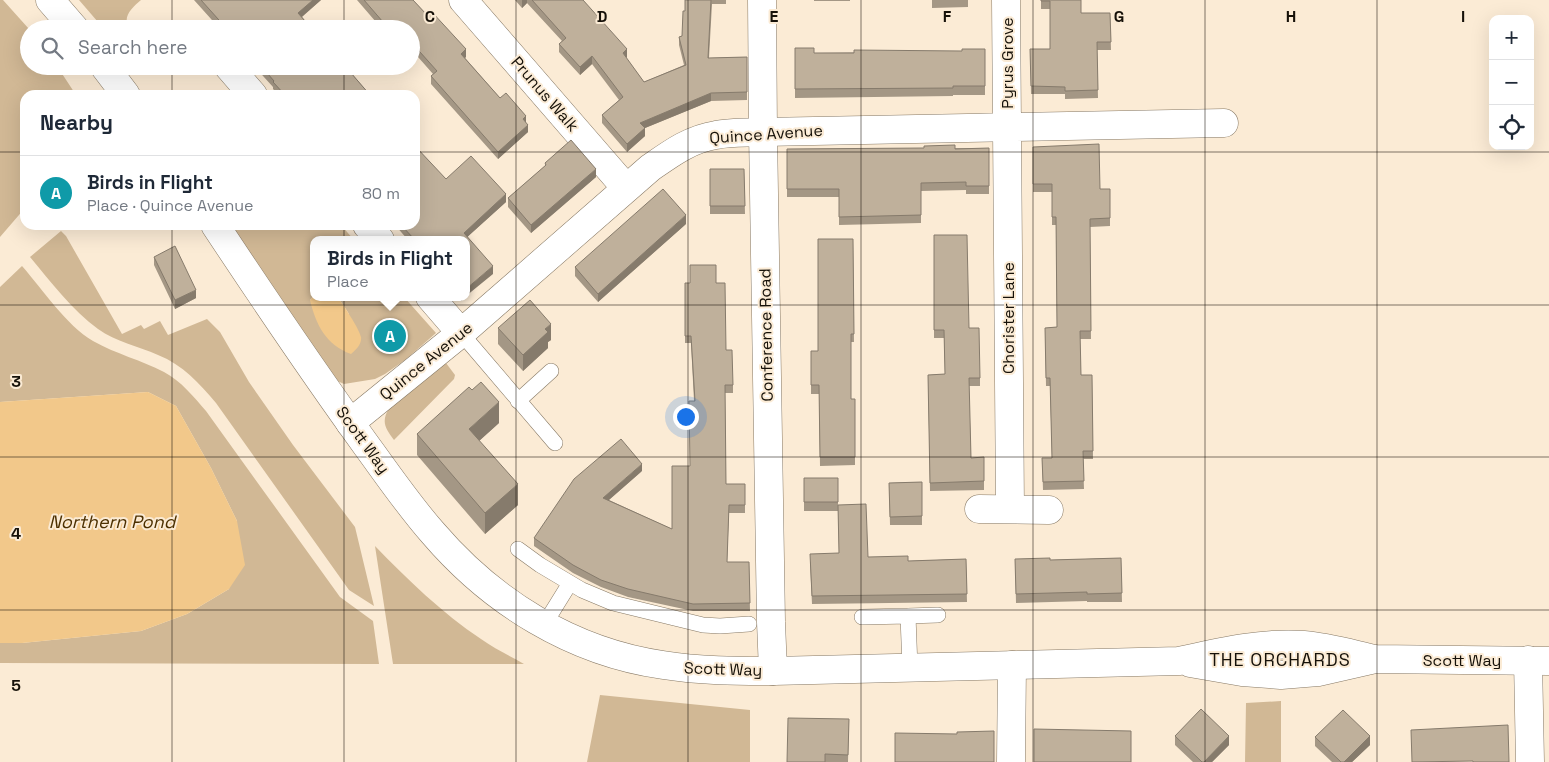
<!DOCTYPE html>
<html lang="en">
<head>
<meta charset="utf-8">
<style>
  :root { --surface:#fff; --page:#f6f6f7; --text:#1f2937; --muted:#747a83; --line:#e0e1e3; --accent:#7e44bb }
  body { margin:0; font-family:"Space Grotesk",sans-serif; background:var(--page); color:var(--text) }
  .controls { position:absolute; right:15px; top:15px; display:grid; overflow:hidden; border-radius:10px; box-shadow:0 5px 20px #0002 }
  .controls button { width:45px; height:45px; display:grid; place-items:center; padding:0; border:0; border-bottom:1px solid var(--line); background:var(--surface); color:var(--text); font:25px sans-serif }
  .you { position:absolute; left:685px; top:416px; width:18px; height:18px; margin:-12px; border:4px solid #fff; border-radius:50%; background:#1a73e8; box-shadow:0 0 0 8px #1a73e833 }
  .badge { display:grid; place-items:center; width:32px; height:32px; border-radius:50%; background:var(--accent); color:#fff; font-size:16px; font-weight:700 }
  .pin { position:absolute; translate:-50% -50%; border:2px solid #fff; box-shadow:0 1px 5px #0006 }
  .popup { position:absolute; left:310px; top:236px; width:160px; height:65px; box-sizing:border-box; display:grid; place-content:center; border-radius:10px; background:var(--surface); filter:drop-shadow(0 1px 4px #0005); font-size:16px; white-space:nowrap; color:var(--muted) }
  .popup b { font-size:19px; color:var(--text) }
  .popup::after { content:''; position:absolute; left:50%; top:100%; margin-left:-10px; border:10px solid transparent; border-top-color:var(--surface) }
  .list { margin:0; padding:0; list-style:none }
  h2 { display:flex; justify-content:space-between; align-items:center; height:65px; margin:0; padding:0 20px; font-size:21px }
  h2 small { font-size:16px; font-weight:400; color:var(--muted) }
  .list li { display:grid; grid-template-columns:32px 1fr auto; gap:15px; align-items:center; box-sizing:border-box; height:75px; padding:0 20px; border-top:1px solid var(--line) }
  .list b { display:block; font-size:19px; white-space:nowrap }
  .list p { margin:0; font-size:16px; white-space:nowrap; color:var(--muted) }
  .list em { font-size:16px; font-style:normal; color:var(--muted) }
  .icon { flex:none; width:28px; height:28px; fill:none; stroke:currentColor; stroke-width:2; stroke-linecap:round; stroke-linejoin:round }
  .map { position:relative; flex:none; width:1549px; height:762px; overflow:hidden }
  .search { position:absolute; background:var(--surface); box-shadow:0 5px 20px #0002; left:20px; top:20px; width:400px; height:55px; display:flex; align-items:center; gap:12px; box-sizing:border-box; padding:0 18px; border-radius:28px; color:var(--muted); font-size:19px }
  .panel { position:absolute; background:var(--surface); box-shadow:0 5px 20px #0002; left:20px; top:90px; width:400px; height:140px; border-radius:15px }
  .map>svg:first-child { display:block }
  .green { fill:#d1b895 }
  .water { fill:#f2c88a }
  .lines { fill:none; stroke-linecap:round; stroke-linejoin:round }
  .lane-casing { stroke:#877965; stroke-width:16 }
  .street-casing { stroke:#877965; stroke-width:29 }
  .secondary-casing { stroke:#877965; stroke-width:29 }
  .lane { stroke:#fff; stroke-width:15 }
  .street { stroke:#fff; stroke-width:28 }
  .secondary { stroke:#fff; stroke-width:28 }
  .wall { fill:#a49785 }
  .shaded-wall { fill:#867b6c }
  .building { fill:#bfb09b; stroke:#867b6c }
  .grid { fill:none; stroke:#161109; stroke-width:1; stroke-opacity:0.55 }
  .labels { text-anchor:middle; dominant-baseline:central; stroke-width:4; stroke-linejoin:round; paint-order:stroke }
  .street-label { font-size:16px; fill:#161109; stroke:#fbebd5 }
  .water-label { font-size:18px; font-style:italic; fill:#4c3000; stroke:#fbebd5 }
  .neighbourhood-label { font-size:18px; letter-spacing:1px; fill:#161109; stroke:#fbebd5 }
  .grid-label { font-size:16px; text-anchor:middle; font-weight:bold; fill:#161109; stroke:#fbebd5; stroke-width:4; stroke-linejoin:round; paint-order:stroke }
</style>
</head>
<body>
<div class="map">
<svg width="1549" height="762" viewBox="0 0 1549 762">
  <rect width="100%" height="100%" fill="#fbebd5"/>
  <path class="green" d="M 0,0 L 3,0 L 29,29 L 29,66 L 57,66 L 76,95 L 25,95 L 25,208 L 0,237 Z
    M 79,0 L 141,0 C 132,8 122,16 129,29 L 104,29 Z
    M 228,225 L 341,225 L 354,240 L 314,240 L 314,296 L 310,300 L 349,314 L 338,297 L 404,297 L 436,333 L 405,360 L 385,374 L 375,379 L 344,384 L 331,378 Z
    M 61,231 L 66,236 L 122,334 L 141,325 L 144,329 L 160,321 L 168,335 L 207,319 L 220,332 L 249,382 L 293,445 L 355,527 L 374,606 L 349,590 L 216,403 C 199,383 183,365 158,355 C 138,346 116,342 98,329 C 72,310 51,282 30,257 Z
    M 22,266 C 43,290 66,325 93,341 C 116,354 141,360 164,372 C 181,381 194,397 206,411 L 340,597 L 373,621 L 379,664 L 0,663 L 0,643 L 22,643 L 141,631 L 187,614 L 229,589 L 237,521 L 211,468 L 176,406 L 148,392 L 0,402 L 0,287 Z
    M 443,359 L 455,375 L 454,379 L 394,440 C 385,428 381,422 389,408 Z
    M 375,546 C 407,579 442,613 481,639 C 495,649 510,656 524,664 L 393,664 Z
    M 600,695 L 750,710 L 750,762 L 587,762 Z
    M 1281,701 L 1281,762 L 1245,762 L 1246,703 Z"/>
  <path class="water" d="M 314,296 L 314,297 L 338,297 C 343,305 359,328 361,337 C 362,344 356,350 351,354 C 326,345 316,325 310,300 Z
    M 148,392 L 176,406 L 211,468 L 237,521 L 245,565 L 229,589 L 187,614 L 141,631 L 22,643 L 0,643 L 0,402 Z"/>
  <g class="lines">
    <g class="lane-casing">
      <path id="lane" d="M 461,333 L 555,443
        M 518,401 L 551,371
        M 518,549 L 540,565 L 582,590 L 613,603 L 703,625 L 720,626 L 749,624
        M 908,616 L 938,615
        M 862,617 L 908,616 L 910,668
        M 544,625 L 570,583"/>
    </g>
    <g class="street-casing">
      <path id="street" d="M 463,0 L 626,188
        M 762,0 L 763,132 L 771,622 L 773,671
        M 1006,0 L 1010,509
        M 228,66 L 253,95
        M 367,225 L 380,240
        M 430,297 L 461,333
        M 350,423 L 461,333 L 650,168 C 670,154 690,139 716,135 C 731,132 747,133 763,132 L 1224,123
        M 979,509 L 1049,510
        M 1528,660 L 1530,762
        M 1011,762 L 1012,665"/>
    </g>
    <g class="secondary-casing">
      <path id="secondary" d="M 50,0 L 75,29
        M 104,66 L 126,95
        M 215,225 C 264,299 314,373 366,445 C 388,475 409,506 433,533 C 492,602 572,652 663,665 C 700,671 736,671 773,671 L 1179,661 C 1220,652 1261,642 1304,645 C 1328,647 1352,654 1375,659
        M 1190,663 L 1242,672 L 1281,675 L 1318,672 L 1375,659 L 1549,661"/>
    </g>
    <use href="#lane" class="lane"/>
    <use href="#street" class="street"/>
    <use href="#secondary" class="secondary"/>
  </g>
  <path class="wall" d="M 194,0 L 321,0 L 302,17 L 312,29 L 220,29 Z
    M 357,0 L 413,0 L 466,57 L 465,58 L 500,98 L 526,123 L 528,132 L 498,159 L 431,84 L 431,76 L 433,74 L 411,49 L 411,29 L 382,29 Z
    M 515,0 L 583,0 L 627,57 L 626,58 L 644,82 L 684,65 L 679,45 L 679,37 L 682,36 L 685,11 L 685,0 L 726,0 L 726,4 L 712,4 L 709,58 L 747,57 L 747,100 L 711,101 L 645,128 L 645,136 L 627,152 L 602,123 L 602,115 L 619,100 L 592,64 L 580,75 L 559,52 L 559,44 L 562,41 L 527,3 L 522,8 Z
    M 814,0 L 850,0 L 850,1 L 814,1 Z
    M 932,0 L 968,0 L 968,7 L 932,8 Z
    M 1041,0 L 1081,0 L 1081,13 L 1110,13 L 1111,50 L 1097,50 L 1098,98 L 1065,99 L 1065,94 L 1031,94 L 1030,49 L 1050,49 L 1050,9 L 1041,9 Z
    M 795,48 L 814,53 L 962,51 L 985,49 L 985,95 L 953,95 L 953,96 L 795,98 Z
    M 254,66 L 345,66 L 370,95 L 279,95 L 273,89 L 273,87 Z
    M 1033,147 L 1100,189 L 1110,189 L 1110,226 L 1090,227 L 1091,339 L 1080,339 L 1081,375 L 1092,375 L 1093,459 L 1083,459 L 1084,489 L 1043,490 L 1042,458 L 1052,458 L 1050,386 L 1046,386 L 1045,328 L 1057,327 L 1056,225 L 1052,225 L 1052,192 L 1033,192 Z
    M 989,148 L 989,194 L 966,194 L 966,190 L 921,191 L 921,223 L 839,225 L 839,197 L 787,197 L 787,149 Z
    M 545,163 L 596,177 L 531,233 L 508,207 L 508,198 L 545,166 Z
    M 710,169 L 744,169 L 745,214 L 710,214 Z
    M 446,179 L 506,202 L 467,237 L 493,274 L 466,240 L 408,240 L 395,225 L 415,225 Z
    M 686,224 L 598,302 L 575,276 L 575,267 Z
    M 934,235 L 969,328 L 980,378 L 980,386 L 969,386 L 971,458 L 984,457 L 984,490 L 930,491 L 928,375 L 945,374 L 944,338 L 934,338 Z
    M 853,239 L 854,342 L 851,342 L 851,399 L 855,399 L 855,465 L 820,466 L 819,394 L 811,394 L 811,360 L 818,351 Z
    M 154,257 L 196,298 L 175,309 L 154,265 Z
    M 685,283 L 716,283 L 726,350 L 733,385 L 733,393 L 725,393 L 726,484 L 745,484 L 745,513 L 729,513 L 727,562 L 749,562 L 750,611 L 693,611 L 628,597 L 601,587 L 573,573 L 534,546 L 534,538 L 642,471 L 609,500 L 672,529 L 690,466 L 694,401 L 691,343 L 685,343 Z
    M 498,328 L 551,340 L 548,342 L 548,348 L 523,371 L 498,344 Z
    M 499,423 L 479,441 L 518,505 L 485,534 L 417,455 L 417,434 Z
    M 804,478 L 838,478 L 838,505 L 868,557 L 908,561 L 966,559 L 967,602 L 812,604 L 810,562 L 839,553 L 838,511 L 804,511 Z
    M 922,482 L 922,525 L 890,525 L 889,483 Z
    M 1121,558 L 1122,602 L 1087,602 L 1087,601 L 1016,603 L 1015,559 L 1050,560 Z
    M 849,719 L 848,762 L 787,762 Z
    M 1175,736 L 1229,745 L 1212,762 L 1193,762 L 1175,745 Z
    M 1315,737 L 1370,745 L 1352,762 L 1332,762 L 1315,746 Z"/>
  <path class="shaded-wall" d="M 313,0 L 321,0 L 298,20 L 298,13 Z
    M 522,0 L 527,0 L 527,3 L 522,8 Z
    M 466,49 L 466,57 L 461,61 L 461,54 Z
    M 627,49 L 627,57 L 623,61 L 623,53 Z
    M 592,56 L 592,64 L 580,75 L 580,67 Z
    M 711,93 L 711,101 L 645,128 L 645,136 L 627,152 L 627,144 L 640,123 Z
    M 526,116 L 526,124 L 523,119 Z
    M 528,125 L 528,132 L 498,159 L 498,152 Z
    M 596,169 L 596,177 L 531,233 L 531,225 Z
    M 506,194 L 506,202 L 464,240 L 464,233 Z
    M 686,215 L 686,224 L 598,302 L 598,294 Z
    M 493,266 L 493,274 L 466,296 L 466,289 Z
    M 196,290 L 196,298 L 175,309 L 175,300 Z
    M 461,297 L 465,297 L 461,301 Z
    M 551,324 L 551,340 L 548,342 L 548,348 L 523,371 L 523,355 L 545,329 Z
    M 499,402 L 499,423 L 469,450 L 469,429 Z
    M 642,464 L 642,471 L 603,505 L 603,498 Z
    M 518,484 L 518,505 L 485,534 L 485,513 Z
    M 1229,736 L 1229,745 L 1212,762 L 1204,762 Z
    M 1370,736 L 1370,745 L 1352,762 L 1344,762 Z"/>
  <path class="building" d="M 201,0 L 313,0 L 298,13 L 312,29 L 227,29 Z
    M 364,0 L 413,0 L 427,15 L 431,11 L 466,49 L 461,54 L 500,98 L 506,93 L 526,116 L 523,119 L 528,125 L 498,152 L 431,76 L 437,71 L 411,42 L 411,29 L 389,29 Z
    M 532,0 L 583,0 L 627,49 L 623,53 L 644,82 L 686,65 L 679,37 L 682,36 L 683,11 L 685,11 L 685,0 L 711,0 L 708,58 L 747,57 L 747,92 L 711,93 L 640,123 L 645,128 L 627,144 L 602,115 L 623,97 L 592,56 L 580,67 L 559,44 L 566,38 Z
    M 1041,0 L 1081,0 L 1081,13 L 1110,13 L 1111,42 L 1097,42 L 1098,90 L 1065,91 L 1065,87 L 1031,86 L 1030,49 L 1050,49 L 1050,1 L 1041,1 Z
    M 795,48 L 814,48 L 814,53 L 854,53 L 854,50 L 962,51 L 962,49 L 985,49 L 985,86 L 953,86 L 953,88 L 795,89 Z
    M 261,66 L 345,66 L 370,95 L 285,95 L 273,82 L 274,81 Z
    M 571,140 L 596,169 L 531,225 L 508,198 L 546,165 L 545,163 Z
    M 1099,144 L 1100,189 L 1110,189 L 1110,218 L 1090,219 L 1091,331 L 1080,331 L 1081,375 L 1092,375 L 1093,451 L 1083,451 L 1084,481 L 1043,482 L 1042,458 L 1052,458 L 1050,378 L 1046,378 L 1045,328 L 1057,327 L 1056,217 L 1052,217 L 1052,184 L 1033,184 L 1033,147 Z
    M 955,145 L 955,149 L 989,148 L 989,186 L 966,186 L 966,182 L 921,183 L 921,215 L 839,217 L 839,189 L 787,189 L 787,149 L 924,148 L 924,146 Z
    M 415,146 L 446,179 L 471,156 L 506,194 L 464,233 L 493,266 L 466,289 L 466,240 L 415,240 L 401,225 L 415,225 Z
    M 710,169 L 744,169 L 745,206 L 710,206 Z
    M 663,189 L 686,215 L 598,294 L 575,267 Z
    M 934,235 L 967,235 L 969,328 L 979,328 L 980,378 L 969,378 L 971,458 L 984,457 L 984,481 L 930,483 L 928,375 L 945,374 L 944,330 L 934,330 Z
    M 818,239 L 853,239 L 854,334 L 851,334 L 851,399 L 855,399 L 855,457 L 820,457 L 819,385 L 811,385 L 811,351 L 818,351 Z
    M 175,246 L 196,290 L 175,300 L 154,257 Z
    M 690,265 L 716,265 L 716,283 L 725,283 L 726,350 L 732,350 L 733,385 L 725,385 L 726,484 L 745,484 L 745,505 L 729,505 L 727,562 L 749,562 L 750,603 L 693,604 L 628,589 L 601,580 L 573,565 L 534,538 L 574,479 L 621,439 L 642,464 L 603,498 L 672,529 L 672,466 L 690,466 L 689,401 L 695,401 L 691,336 L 685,336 L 685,283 L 690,283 Z
    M 530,300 L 551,324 L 545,329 L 548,332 L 523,355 L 498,328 Z
    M 481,382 L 499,402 L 469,429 L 518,484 L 485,513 L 417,434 L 469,387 L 472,390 Z
    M 804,478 L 838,478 L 838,502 L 804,502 Z
    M 922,482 L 922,516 L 890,517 L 889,483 Z
    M 866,504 L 868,557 L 908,556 L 908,561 L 966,559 L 967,594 L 812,596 L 810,554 L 839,553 L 838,505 Z
    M 1050,558 L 1050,560 L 1121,558 L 1122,593 L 1087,594 L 1087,592 L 1016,594 L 1015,559 Z
    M 1201,709 L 1229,736 L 1204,762 L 1202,762 L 1175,736 Z
    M 1343,710 L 1370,736 L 1344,762 L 1341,762 L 1315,737 Z
    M 788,718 L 849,719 L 848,755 L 825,754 L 825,762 L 787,762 Z
    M 1508,725 L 1509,762 L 1473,762 L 1473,761 L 1412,762 L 1411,730 Z
    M 1034,729 L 1131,731 L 1131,762 L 1034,762 Z
    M 994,731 L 994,762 L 895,762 L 895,733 L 957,734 L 957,732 Z"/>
  <path class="grid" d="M 172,0 L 172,29M 344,0 L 344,29M 516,0 L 516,762M 688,0 L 688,762M 861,0 L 861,762M 1033,0 L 1033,762M 1205,0 L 1205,762M 1377,0 L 1377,762M 172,66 L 172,95M 344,66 L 344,95M 0,152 L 25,152M 415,152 L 1549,152M 172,225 L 172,762M 344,225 L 344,762M 0,305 L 1549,305M 0,457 L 1549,457M 0,610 L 1549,610"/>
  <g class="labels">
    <g class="street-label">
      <text transform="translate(1007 63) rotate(-90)">Pyrus Grove</text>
      <text transform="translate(545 94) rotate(49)">Prunus Walk</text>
      <text transform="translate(766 134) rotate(-4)">Quince Avenue</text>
      <text transform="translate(1008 318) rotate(-90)">Chorister Lane</text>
      <text transform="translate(766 335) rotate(-91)">Conference Road</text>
      <text transform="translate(426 361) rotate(-39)">Quince Avenue</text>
      <text transform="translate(363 440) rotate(54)">Scott Way</text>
      <text x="1462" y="660">Scott Way</text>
      <text transform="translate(723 669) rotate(2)">Scott Way</text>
    </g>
    <g class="water-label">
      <text x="112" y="521">Northern Pond</text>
    </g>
    <g class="neighbourhood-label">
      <text x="1280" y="659">THE ORCHARDS</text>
    </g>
  </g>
  <g class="grid-label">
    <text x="430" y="22">C</text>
    <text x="602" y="22">D</text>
    <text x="774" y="22">E</text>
    <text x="947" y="22">F</text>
    <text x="1119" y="22">G</text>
    <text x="1291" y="22">H</text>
    <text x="1463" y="22">I</text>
    <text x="16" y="387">3</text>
    <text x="16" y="539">4</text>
    <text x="16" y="691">5</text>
  </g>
</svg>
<div class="controls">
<button>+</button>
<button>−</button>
<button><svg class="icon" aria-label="locate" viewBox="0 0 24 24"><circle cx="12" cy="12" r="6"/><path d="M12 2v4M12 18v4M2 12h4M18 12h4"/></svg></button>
</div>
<div class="you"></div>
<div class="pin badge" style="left:390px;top:336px;background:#0f9aa8">A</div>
<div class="popup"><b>Birds in Flight</b>Place</div>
<div class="search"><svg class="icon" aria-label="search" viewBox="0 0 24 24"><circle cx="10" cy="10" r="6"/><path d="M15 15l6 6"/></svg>Search here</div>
<section class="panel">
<h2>Nearby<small></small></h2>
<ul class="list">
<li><span class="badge" style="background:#0f9aa8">A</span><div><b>Birds in Flight</b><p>Place · Quince Avenue</p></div><em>80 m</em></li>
</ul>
</section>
</div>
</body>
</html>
